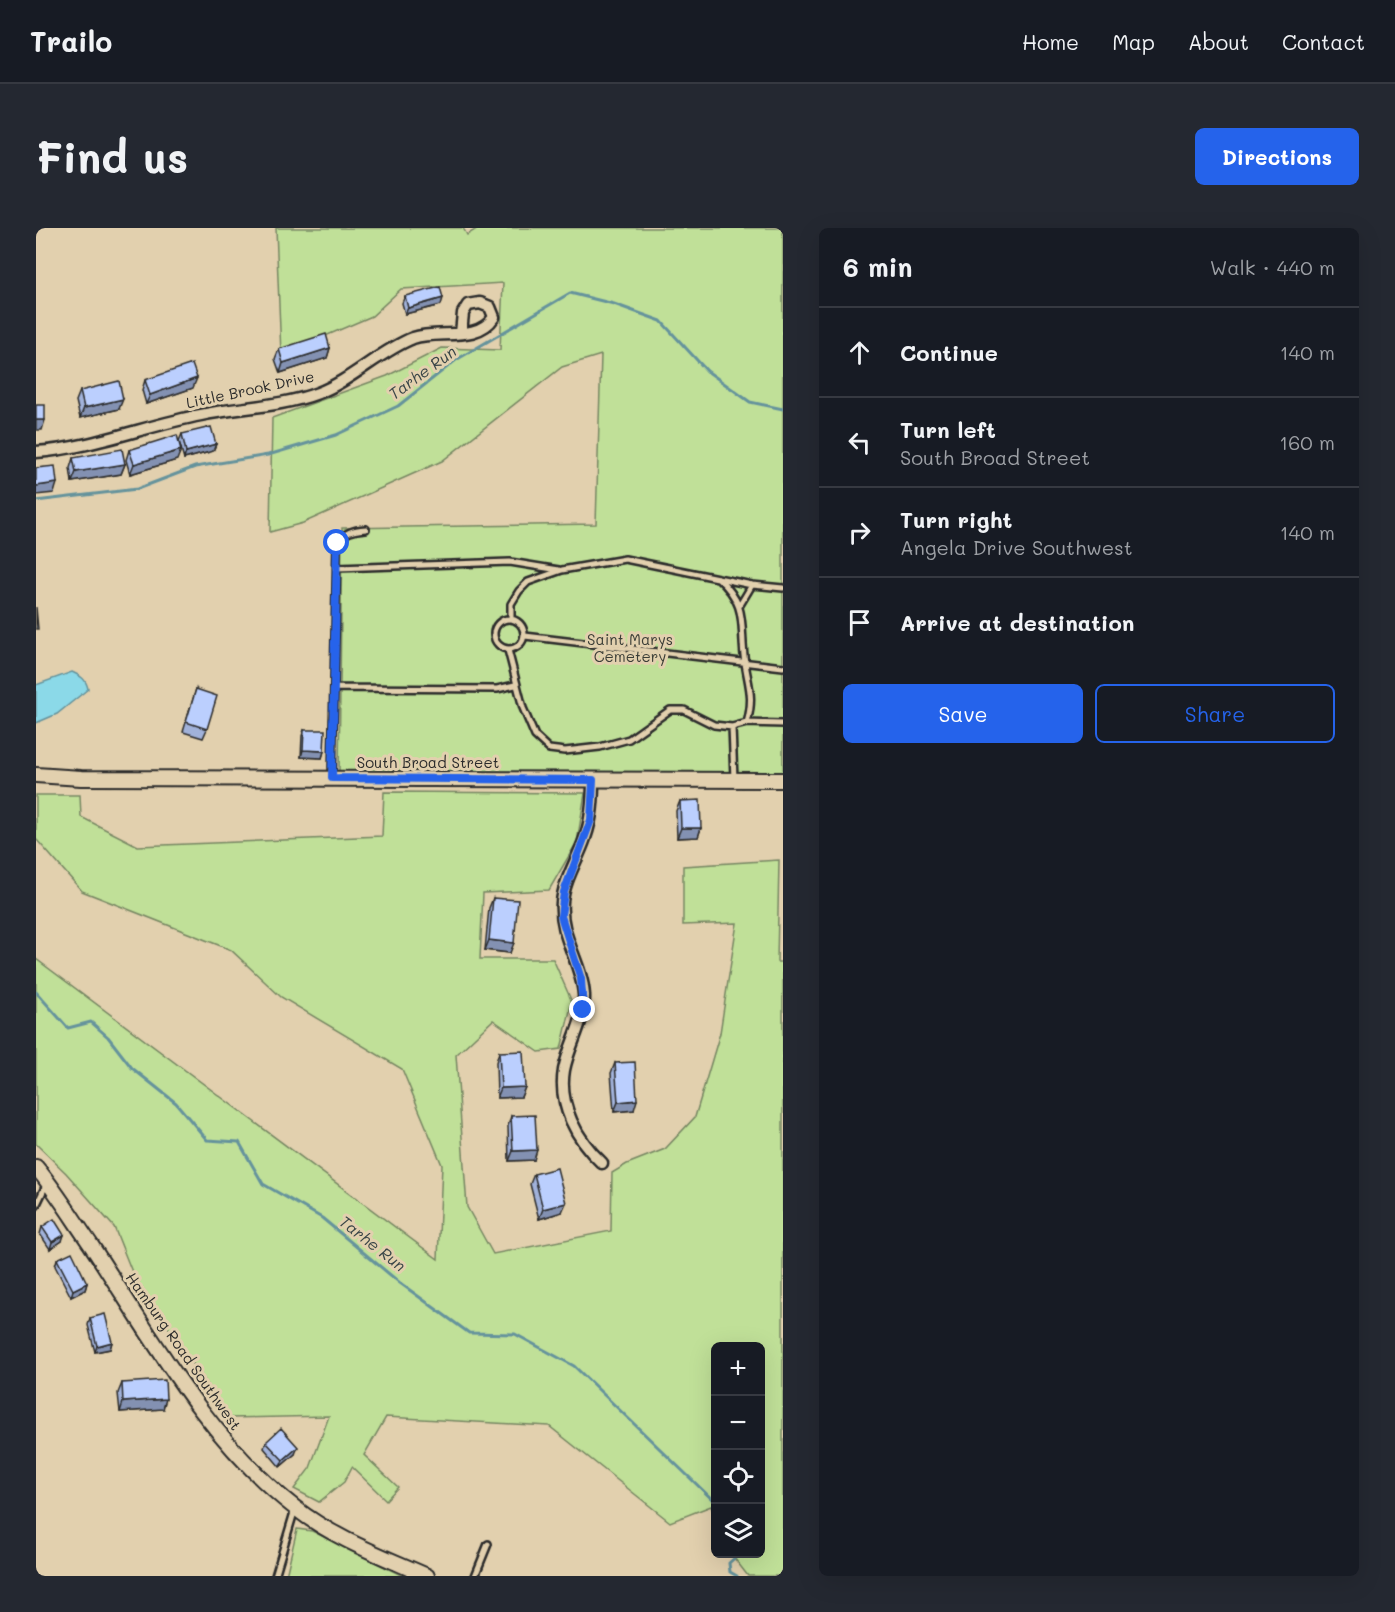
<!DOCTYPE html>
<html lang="en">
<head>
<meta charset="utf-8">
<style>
  :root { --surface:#171b24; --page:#242831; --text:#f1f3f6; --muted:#9ea1a6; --line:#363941; --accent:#2563eb }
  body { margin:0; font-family:Mali,sans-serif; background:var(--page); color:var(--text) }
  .controls { position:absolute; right:18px; bottom:18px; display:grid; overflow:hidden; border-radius:9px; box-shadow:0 6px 24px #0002 }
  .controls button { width:54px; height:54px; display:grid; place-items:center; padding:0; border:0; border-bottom:2px solid var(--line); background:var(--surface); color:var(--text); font:30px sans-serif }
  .stop { position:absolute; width:18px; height:18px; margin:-14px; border:4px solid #2563eb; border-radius:50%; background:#fff }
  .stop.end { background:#2563eb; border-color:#fff; box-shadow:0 2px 6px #0008 }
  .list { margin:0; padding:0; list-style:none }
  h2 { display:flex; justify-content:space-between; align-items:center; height:78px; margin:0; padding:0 24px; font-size:26px }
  h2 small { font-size:20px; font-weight:400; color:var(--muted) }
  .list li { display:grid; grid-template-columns:39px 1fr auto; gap:18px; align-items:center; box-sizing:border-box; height:90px; padding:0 24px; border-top:2px solid var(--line) }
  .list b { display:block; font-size:22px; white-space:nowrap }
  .list p { margin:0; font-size:20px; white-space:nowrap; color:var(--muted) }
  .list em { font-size:20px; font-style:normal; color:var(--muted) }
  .actions { display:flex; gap:12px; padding:18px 24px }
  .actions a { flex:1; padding:14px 0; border:2px solid var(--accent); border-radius:9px; text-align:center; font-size:21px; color:var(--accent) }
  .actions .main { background:var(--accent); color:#fff }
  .icon { flex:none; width:33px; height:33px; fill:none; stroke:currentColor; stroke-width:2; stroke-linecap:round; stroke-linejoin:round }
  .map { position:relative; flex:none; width:747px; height:1348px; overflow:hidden; border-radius:9px }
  header { display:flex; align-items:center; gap:36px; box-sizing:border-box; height:84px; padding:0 30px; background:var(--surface); border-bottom:2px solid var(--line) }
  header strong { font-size:28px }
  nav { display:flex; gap:33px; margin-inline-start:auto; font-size:21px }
  .intro { display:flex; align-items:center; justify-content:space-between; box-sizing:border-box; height:144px; padding:0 36px }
  h1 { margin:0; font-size:42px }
  .button { padding:15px 27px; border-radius:9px; background:var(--accent); color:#fff; font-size:21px; font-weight:700 }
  main { display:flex; gap:36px; padding:0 36px }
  aside { flex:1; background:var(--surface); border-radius:9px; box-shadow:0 6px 24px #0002 }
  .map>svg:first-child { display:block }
  .green { fill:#c0e098; stroke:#768662; stroke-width:1.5 }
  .water { fill:#8bd9e8; stroke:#65939c; stroke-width:1.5 }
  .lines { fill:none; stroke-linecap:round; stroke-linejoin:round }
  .stream { stroke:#65939c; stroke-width:3 }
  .lane-casing { stroke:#2b2b2b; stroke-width:10 }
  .street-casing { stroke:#2b2b2b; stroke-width:15 }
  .secondary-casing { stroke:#2b2b2b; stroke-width:18 }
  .lane { stroke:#e2d0ae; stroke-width:5 }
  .street { stroke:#e2d0ae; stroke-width:10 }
  .secondary { stroke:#e2d0ae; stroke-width:14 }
  .wall { fill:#a1b2da; stroke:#2b2b2b; stroke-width:1.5 }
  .shaded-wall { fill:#8391b2; stroke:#2b2b2b; stroke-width:1.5 }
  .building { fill:#bbcffe; stroke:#2b2b2b; stroke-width:1.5 }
  .route { stroke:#2563eb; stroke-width:8 }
  .labels { text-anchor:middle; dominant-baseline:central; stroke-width:6; stroke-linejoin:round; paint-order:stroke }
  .street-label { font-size:15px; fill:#2b2b2b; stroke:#e2d0ae }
  .park-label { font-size:15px; fill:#3a3d36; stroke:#e2d0ae }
  .water-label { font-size:16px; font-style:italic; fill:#394547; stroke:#e2d0ae }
</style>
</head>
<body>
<header>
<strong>Trailo</strong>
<nav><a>Home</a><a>Map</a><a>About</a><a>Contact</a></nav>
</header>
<div class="intro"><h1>Find us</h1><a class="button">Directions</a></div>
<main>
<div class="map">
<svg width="747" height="1348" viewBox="0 0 747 1348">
  <rect width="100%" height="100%" fill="#e2d0ae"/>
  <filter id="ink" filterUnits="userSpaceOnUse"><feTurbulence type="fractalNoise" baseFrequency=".0167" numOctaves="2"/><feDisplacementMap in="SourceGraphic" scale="12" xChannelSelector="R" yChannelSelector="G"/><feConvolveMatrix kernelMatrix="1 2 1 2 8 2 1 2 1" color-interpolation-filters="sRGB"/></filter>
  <g filter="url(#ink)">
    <path class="green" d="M 240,0 L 427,0 L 431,7 L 442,0 L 747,0 L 747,546 L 303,543 L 306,300 L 560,296 L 565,127 L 526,139 L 406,233 L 267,295 L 234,304 L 236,190 L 351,148 L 406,120 L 464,122 L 467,55 L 365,61 L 336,88 L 245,127 Z
      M 348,564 L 549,565 L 541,614 L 513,662 L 447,665 L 444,731 L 517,731 L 536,774 L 525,821 L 503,824 L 457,792 L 420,827 L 431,979 L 457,1026 L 575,1003 L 576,945 L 591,936 L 629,921 L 659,889 L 684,805 L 701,695 L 647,697 L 647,638 L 743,632 L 741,734 L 747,734 L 747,1348 L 712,1348 L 695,1326 L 724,1326 L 724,1118 L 680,1118 L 679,1289 L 675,1278 L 634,1294 L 513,1198 L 350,1189 L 328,1227 L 362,1259 L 350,1272 L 316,1239 L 308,1254 L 283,1274 L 258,1261 L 274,1240 L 293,1188 L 194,1190 L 98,1049 L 78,999 L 30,945 L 0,916 L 0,731 L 402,1031 L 406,937 L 366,841 L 245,769 L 195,722 L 46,663 L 0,611 L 0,567 L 44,567 L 45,589 L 102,618 L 346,608 Z
      M 261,1301 L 276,1303 L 367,1348 L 250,1348 Z"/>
    <path class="water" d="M 36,444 C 45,448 50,451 52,461 L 21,486 L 0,495 L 0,457 Z"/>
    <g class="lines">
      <path class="stream" d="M 0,273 L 101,261 L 159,239 L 232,227 L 300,207 L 362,178 L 420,132 L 534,65 L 578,76 L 625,93 L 671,143 L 714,174 L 747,181
        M 0,764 L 32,800 L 55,794 L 72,809 L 96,840 L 140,875 L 171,912 L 203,914 L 227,956 L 286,990 L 364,1055 L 433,1105 L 479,1106 L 538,1138 L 680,1275
        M 701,1348 L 694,1344 L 693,1335 L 703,1326"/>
      <g class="lane-casing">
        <path id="lane" d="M 301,340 L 474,334 L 523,342
          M 682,350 C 714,379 703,398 709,435 C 713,460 718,469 711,495
          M 704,377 L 716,357
          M458 406a15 15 0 1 1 30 0a15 15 0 1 1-30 0Z
          M 475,391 L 475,376 L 483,363 L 492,354 L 526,342 L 589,331 L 716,357 L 747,360
          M 489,408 L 747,439
          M 472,422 L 487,480 L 499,508 L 513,521 L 529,523 L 564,519 L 593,511 L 634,482 L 648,482 L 678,497 L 696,499 L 711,495 L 747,496
          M 298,460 L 461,461 L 479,457
          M 696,499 L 698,551
          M 296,549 L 301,315 C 309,304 317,302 330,301
          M 0,978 L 11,955
          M 239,1348 L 259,1281
          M 439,1348 L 452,1316"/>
      </g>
      <g class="street-casing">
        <path id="street" d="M 0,224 C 51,221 113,197 165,187 C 203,179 245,179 282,165 C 316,152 344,123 377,110 C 403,101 441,115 458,89 L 454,79 L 444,75 L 432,77 L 427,85 L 425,105
          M 557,552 C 557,572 556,590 549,610 C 542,631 528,652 526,674 C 523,708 546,735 548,767 C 549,794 533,816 528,842 C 522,877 541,912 566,935"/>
      </g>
      <g class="secondary-casing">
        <path id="secondary" d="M 0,547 L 45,550 L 747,552
          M 0,939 C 20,963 37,991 55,1017 C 115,1108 171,1211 258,1279 C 297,1310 346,1328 391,1348"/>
      </g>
      <use href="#lane" class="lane"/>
      <use href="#street" class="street"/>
      <use href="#secondary" class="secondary"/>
    </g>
    <path class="wall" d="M 369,68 L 405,77 L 369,86 L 366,75 Z
      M 294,120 L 291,130 L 244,145 L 239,131 L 243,121 Z
      M 109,152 L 157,160 L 110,176 L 106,162 Z
      M 44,163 L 83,181 L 44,190 L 40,173 Z
      M 146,206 L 180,216 L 177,223 L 148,231 L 143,213 Z
      M 93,222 L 141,232 L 94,246 L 90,232 Z
      M 37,230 L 89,236 L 85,246 L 36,254 L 34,240 Z
      M 160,461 L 171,501 L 167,510 L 147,504 Z
      M 268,502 L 288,523 L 286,530 L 265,529 L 266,508 Z
      M 644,573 L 665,600 L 662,609 L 641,610 L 640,583 Z
      M 457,670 L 474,725 L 449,722 L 453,680 Z
      M 463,824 L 489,859 L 485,869 L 461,870 L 460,834 Z
      M 579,835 L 598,882 L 578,884 L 575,845 Z
      M 475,888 L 498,932 L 473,933 L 472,898 Z
      M 498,946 L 526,984 L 503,991 L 494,956 Z
      M 6,999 L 26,1013 L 14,1021 L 4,1006 Z
      M 21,1031 L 51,1055 L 49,1062 L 35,1069 L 19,1038 Z
      M 54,1090 L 76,1114 L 74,1121 L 59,1124 L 52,1097 Z
      M 86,1155 L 127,1181 L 84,1184 L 82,1165 Z
      M 230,1214 L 259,1226 L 244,1239 L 228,1220 Z"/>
    <path class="shaded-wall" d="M 407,70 L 405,77 L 369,86 L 372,80 Z
      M 294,120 L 291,130 L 244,145 L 247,135 Z
      M 161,150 L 157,160 L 110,176 L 114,167 Z
      M 87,171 L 83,181 L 44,190 L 48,180 Z
      M 0,192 L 9,192 L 6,202 L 0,202 Z
      M 180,216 L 177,223 L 148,231 L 150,224 Z
      M 145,222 L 141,232 L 94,246 L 98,236 Z
      M 89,236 L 85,246 L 36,254 L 40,244 Z
      M 21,255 L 18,265 L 0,267 L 0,258 Z
      M 267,522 L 288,523 L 286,530 L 265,529 Z
      M 645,600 L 665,600 L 662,609 L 641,610 Z
      M 453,712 L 478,715 L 474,725 L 449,722 Z
      M 489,859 L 485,869 L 461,870 L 465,860 Z
      M 601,872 L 598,882 L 578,884 L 582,874 Z
      M 501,922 L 498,932 L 473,933 L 477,923 Z
      M 530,975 L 526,984 L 503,991 L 507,981 Z
      M 28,1007 L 26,1013 L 14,1021 L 16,1014 Z
      M 51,1055 L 49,1062 L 35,1069 L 37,1062 Z
      M 76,1114 L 74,1121 L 59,1124 L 61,1118 Z
      M 130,1171 L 127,1181 L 84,1184 L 87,1174 Z
      M 262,1219 L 259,1226 L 244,1239 L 247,1232 Z"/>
    <path class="building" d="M 404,59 L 407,70 L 372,80 L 369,68 Z
      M 290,106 L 294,120 L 247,135 L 243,121 Z
      M 156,136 L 161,150 L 114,167 L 109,152 Z
      M 83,153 L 87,171 L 48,180 L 44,163 Z
      M 0,177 L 9,177 L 9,192 L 0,192 Z
      M 175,199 L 180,216 L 150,224 L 146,206 Z
      M 141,207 L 145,222 L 98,236 L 93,222 Z
      M 86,221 L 89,236 L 40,244 L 37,230 Z
      M 19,238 L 21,255 L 0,258 L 0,240 Z
      M 0,379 L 2,401 L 0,401 Z
      M 160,461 L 181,468 L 171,501 L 150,494 Z
      M 268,502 L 289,502 L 288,523 L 267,522 Z
      M 664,572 L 665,600 L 645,600 L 644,573 Z
      M 457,670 L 482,672 L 478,715 L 453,712 Z
      M 487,823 L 489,859 L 465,860 L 463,824 Z
      M 599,834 L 601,872 L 582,874 L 579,835 Z
      M 499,887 L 501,922 L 477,923 L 475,888 Z
      M 521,940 L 530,975 L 507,981 L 498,946 Z
      M 18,991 L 28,1007 L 16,1014 L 6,999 Z
      M 36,1024 L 51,1055 L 37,1062 L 21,1031 Z
      M 69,1086 L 76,1114 L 61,1118 L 54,1090 Z
      M 129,1152 L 130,1171 L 87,1174 L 86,1155 Z
      M 245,1200 L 262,1219 L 247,1232 L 230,1214 Z"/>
  </g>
  <g class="lines" filter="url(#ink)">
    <path class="route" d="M 301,315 L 296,550 L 557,552 L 555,592 L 528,664 L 525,688 L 545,751 L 547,782"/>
  </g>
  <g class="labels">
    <g class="street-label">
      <text transform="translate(214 161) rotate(-12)">Little Brook Drive</text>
      <text x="392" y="534">South Broad Street</text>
      <text transform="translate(148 1123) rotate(55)">Hamburg Road Southwest</text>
    </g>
    <g class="park-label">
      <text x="594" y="411">Saint Marys<tspan x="594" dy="17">Cemetery</tspan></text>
    </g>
    <g class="water-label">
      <text transform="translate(386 144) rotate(-36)">Tarhe Run</text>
      <text transform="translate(337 1015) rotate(38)">Tarhe Run</text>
    </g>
  </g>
</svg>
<div class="controls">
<button>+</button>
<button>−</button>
<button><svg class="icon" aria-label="locate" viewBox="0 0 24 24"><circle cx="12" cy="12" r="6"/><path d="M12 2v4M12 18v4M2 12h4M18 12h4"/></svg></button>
<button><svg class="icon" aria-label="layers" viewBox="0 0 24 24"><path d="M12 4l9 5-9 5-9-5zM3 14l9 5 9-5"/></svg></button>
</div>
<div class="stop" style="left:301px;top:315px"></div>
<div class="stop end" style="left:547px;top:782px"></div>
</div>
<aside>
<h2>6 min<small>Walk · 440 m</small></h2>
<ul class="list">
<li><svg class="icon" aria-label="ahead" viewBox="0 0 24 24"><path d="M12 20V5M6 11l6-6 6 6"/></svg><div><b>Continue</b></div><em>140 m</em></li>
<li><svg class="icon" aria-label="left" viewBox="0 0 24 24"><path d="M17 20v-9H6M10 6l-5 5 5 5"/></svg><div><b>Turn left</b><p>South Broad Street</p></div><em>160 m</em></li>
<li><svg class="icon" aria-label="right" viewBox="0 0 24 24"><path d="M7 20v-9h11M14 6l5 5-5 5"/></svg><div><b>Turn right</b><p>Angela Drive Southwest</p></div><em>140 m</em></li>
<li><svg class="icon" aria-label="arrive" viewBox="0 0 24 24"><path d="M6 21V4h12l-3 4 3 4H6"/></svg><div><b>Arrive at destination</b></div></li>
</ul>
<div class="actions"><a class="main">Save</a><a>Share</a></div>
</aside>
</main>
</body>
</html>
